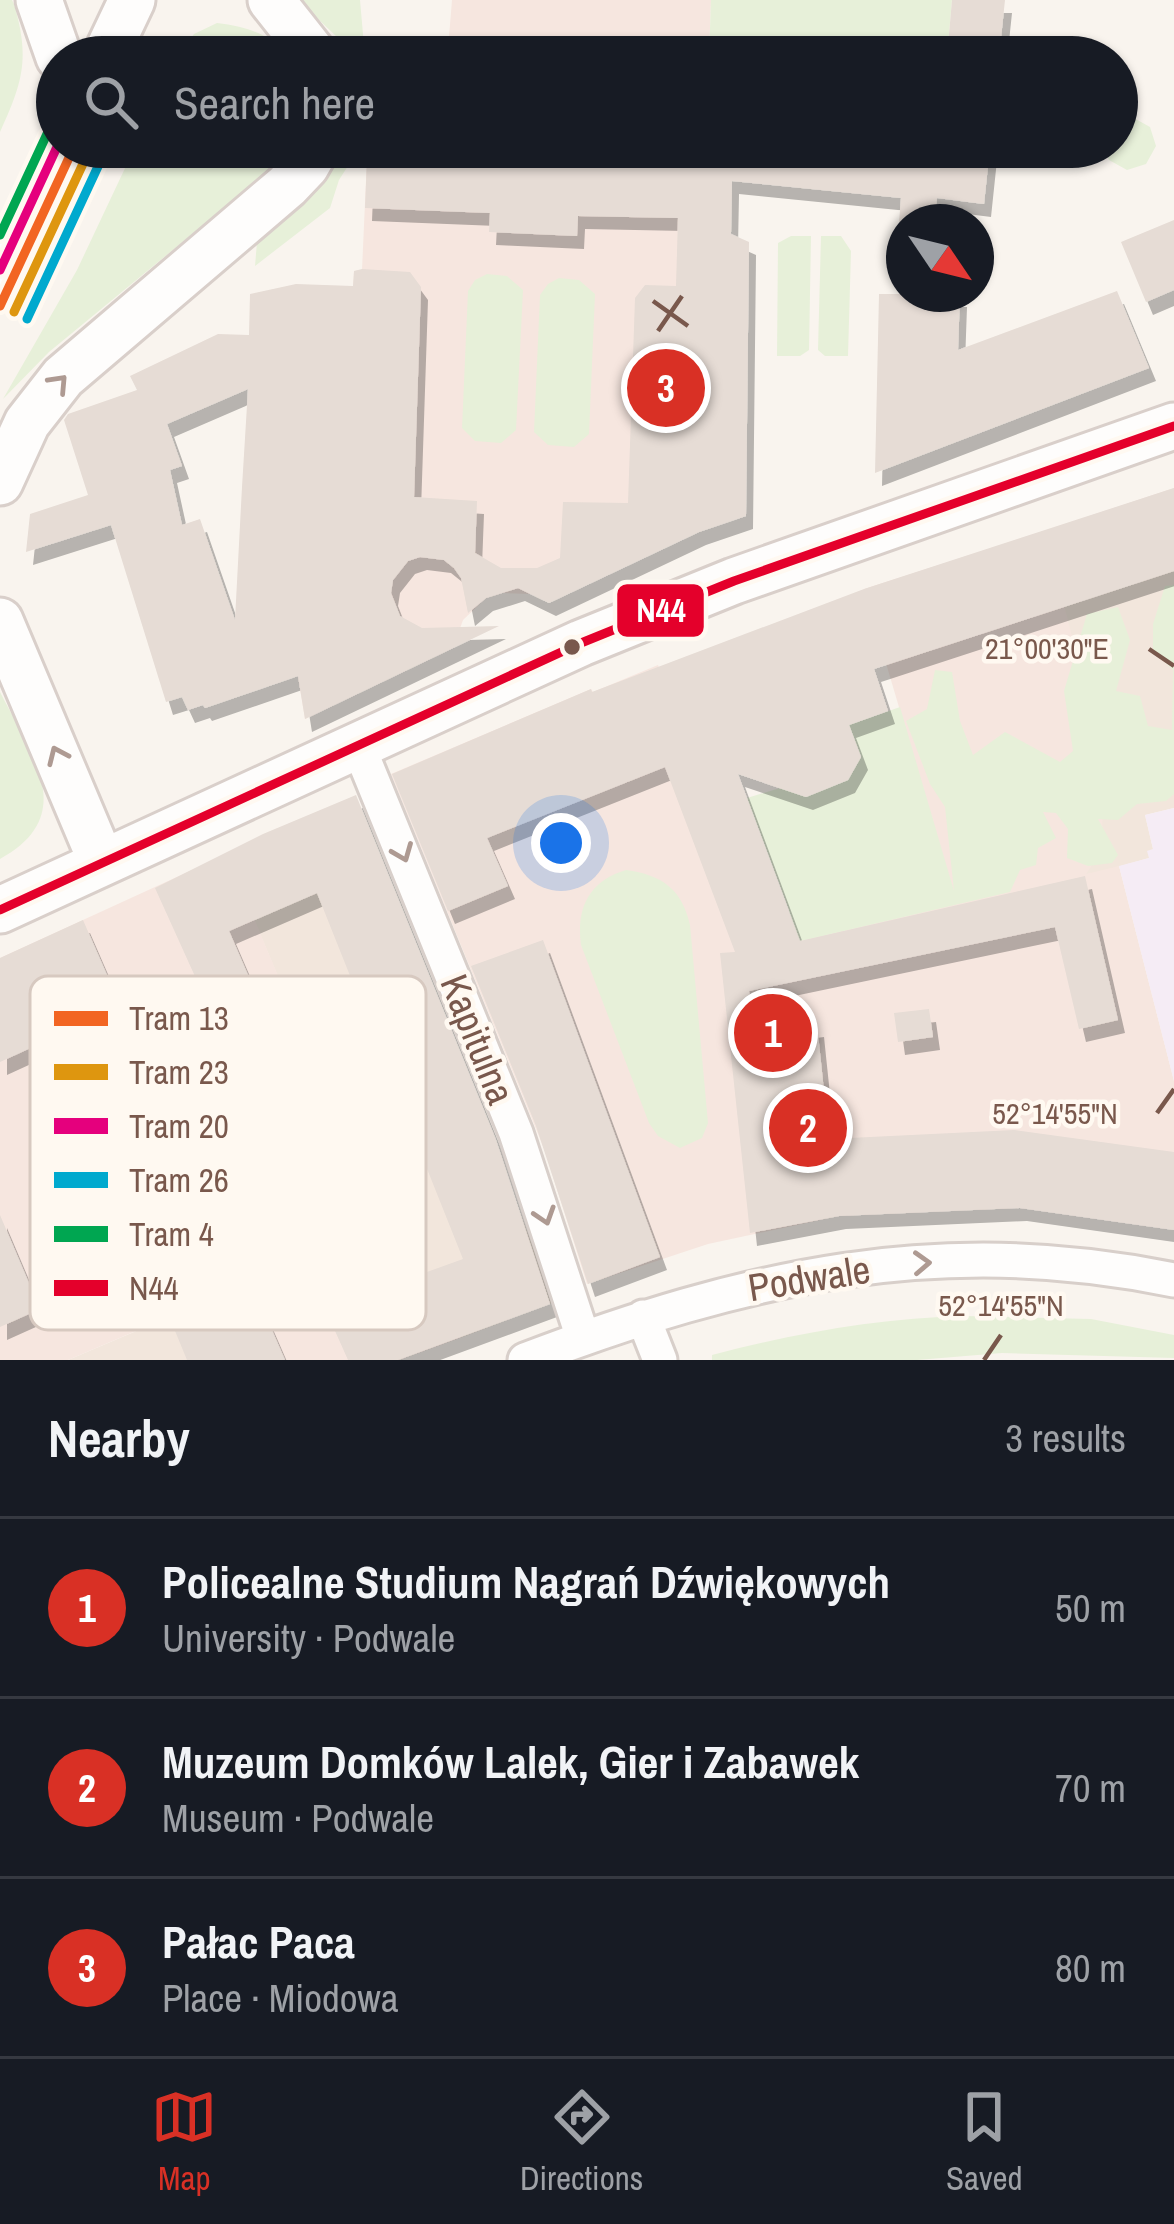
<!DOCTYPE html>
<html lang="en">
<head>
<meta charset="utf-8">
<style>
  :root { --surface:#171b24; --page:#20242c; --text:#f1f3f6; --muted:#9ea1a6; --line:#363941; --accent:#d93025 }
  body { margin:0; font-family:"Archivo Narrow",sans-serif; background:var(--page); color:var(--text) }
  .compass { position:absolute; left:886px; top:204px; width:108px; height:108px; border-radius:50%; background:var(--surface); box-shadow:0 3px 9px #0004; rotate:125deg }
  .you { position:absolute; left:561px; top:843px; width:42px; height:42px; margin:-30px; border:9px solid #fff; border-radius:50%; background:#1a73e8; box-shadow:0 0 0 18px #1a73e833 }
  .badge { display:grid; place-items:center; width:78px; height:78px; border-radius:50%; background:var(--accent); color:#fff; font-size:39px; font-weight:700 }
  .pin { position:absolute; translate:-50% -50%; border:6px solid #fff; box-shadow:0 3px 12px #0006 }
  .list { margin:0; padding:0; list-style:none }
  h2 { display:flex; justify-content:space-between; align-items:center; height:156px; margin:0; padding:0 48px; font-size:51px }
  h2 small { font-size:39px; font-weight:400; color:var(--muted) }
  .list li { display:grid; grid-template-columns:78px 1fr auto; gap:36px; align-items:center; box-sizing:border-box; height:180px; padding:0 48px; border-top:3px solid var(--line) }
  .list b { display:block; font-size:45px; white-space:nowrap }
  .list p { margin:0; font-size:39px; white-space:nowrap; color:var(--muted) }
  .list em { font-size:39px; font-style:normal; color:var(--muted) }
  .icon { flex:none; width:66px; height:66px; fill:none; stroke:currentColor; stroke-width:2; stroke-linecap:round; stroke-linejoin:round }
  .map { position:relative; flex:none; width:1174px; height:1360px; overflow:hidden }
  .search { position:absolute; background:var(--surface); box-shadow:0 3px 9px #0004; left:36px; right:36px; top:36px; height:132px; display:flex; align-items:center; gap:30px; box-sizing:border-box; padding:0 42px; border-radius:66px; color:var(--muted); font-size:45px }
  .sheet { height:696px; background:var(--surface) }
  nav { display:flex; justify-content:space-around; align-items:center; box-sizing:border-box; height:168px; border-top:3px solid var(--line); background:var(--surface); font-size:33px; color:var(--muted) }
  nav a { display:grid; justify-items:center; gap:6px }
  nav .on { color:var(--accent) }
  .map>svg:first-child { display:block }
  .residential { fill:#f2e6dc }
  .commercial { fill:#f6e6df }
  .education { fill:#f5ecf5 }
  .green { fill:#e7f0d9 }
  .building { fill:#e6dcd5; fill-rule:evenodd; filter:url(#shadow) }
  .lines { fill:none; stroke-linecap:round; stroke-linejoin:round }
  .street-casing { stroke:#d8cfca; stroke-width:39 }
  .secondary-casing { stroke:#d9cfca; stroke-width:51 }
  .street { stroke:#fefdfc; stroke-width:33 }
  .secondary { stroke:#fefdfc; stroke-width:45 }
  .bus-1-casing { stroke:#fff9f1; stroke-width:18 }
  .bus-1 { stroke:#e4002b; stroke-width:9 }
  .tram-1-casing { stroke:#fff9f1; stroke-width:18 }
  .tram-2-casing { stroke:#fff9f1; stroke-width:18 }
  .tram-3-casing { stroke:#fff9f1; stroke-width:18 }
  .tram-4-casing { stroke:#fff9f1; stroke-width:18 }
  .tram-5-casing { stroke:#fff9f1; stroke-width:18 }
  .tram-1 { stroke:#f26522; stroke-width:9 }
  .tram-2 { stroke:#de960f; stroke-width:9 }
  .tram-3 { stroke:#e5007d; stroke-width:9 }
  .tram-4 { stroke:#00a9ce; stroke-width:9 }
  .tram-5 { stroke:#00a651; stroke-width:9 }
  .oneway { stroke:#ae9a92 }
  .ticks { fill:none; stroke:#79584c; stroke-width:4.5 }
  .bus-dot { fill:#79584c; stroke:#fff9f1; stroke-width:4.5 }
  .labels { text-anchor:middle; dominant-baseline:central; stroke-width:9; stroke-linejoin:round; paint-order:stroke }
  .street-label { font-size:39px; fill:#79584c; stroke:#fff9f1 }
  .key { fill:#fff9f1; stroke:#d7c9c0; stroke-width:3 }
  .key-label { font-size:33px; fill:#79584c }
  .ticks-label { font-size:30px; text-anchor:middle; fill:#79584c; stroke:#fff9f1; stroke-width:9; stroke-linejoin:round; paint-order:stroke }
  .line-badge { stroke:#fff9f1; stroke-width:4.5 }
  .badge-label { font-size:33px; text-anchor:middle; font-weight:bold; fill:#fff }
</style>
</head>
<body>
<div class="map">
<svg width="1174" height="1360" viewBox="0 0 1174 1360">
  <defs>
    <filter id="shadow"><feDropShadow dx="7" dy="13" stdDeviation="0" flood-color="#0004"/></filter>
  </defs>
  <rect width="100%" height="100%" fill="#f9f4ee"/>
  <path class="residential" d="M 1174,488 L 1174,808 L 1145,815 L 1153,849 L 1149,858 L 1085,876 L 1045,531 Z
    M 355,796 L 555,1302 L 460,1338 L 367,1168 L 384,1160 L 352,1095 L 331,1103 L 227,855 Z
    M 200,1304 L 215,1340 L 217,1360 L 68,1360 Z"/>
  <path class="commercial" d="M 452,0 L 711,0 L 709,57 L 442,57 L 442,38 L 449,37 Z
    M 460,147 L 703,147 L 699,532 L 532,594 L 503,593 L 486,598 L 463,620 L 453,648 L 305,719 L 291,636 L 353,297 L 354,271 L 362,270 L 367,158 L 389,159 L 390,149 L 459,151 Z
    M 1045,531 L 1105,765 L 1101,852 L 1086,874 L 1119,866 L 1174,1081 L 1174,1230 L 1020,1208 L 839,1216 L 708,1244 L 587,1284 L 545,1151 L 391,774 L 591,689 L 593,692 L 658,665 L 767,949 L 957,903 L 864,589 Z
    M 227,854 L 331,1102 L 352,1094 L 384,1161 L 367,1168 L 460,1338 L 399,1360 L 217,1360 L 215,1339 L 199,1304 L 68,1360 L 0,1360 L 0,958 Z"/>
  <path class="education" d="M 1174,808 L 1174,1081 L 1119,866 L 1149,858 L 1147,851 L 1153,849 L 1145,815 Z"/>
  <path class="green" d="M 0,0 L 12,0 L 14,4 C 30,58 23,82 0,132 Z
    M 298,0 L 360,0 L 365,57 L 345,57 L 337,37 Z
    M 711,0 L 952,0 L 947,57 L 709,57 Z
    M 217,23 C 248,27 268,33 289,57 L 177,57 L 194,34 Z
    M 1132,117 L 1150,127 L 1156,146 L 1146,164 L 1127,170 L 1109,160 L 1104,147 L 1117,147 L 1117,121 Z
    M 135,147 L 291,147 L 271,169 L 49,352 L 3,399 L 77,270 Z
    M 343,147 L 360,147 L 339,180 L 330,208 L 255,266 L 257,242 C 293,214 326,190 343,147 Z
    M 791,236 L 811,236 L 809,350 L 800,356 L 777,356 L 778,243 Z
    M 821,236 L 841,236 L 851,251 L 848,356 L 825,356 L 818,350 Z
    M 487,274 L 507,276 L 523,290 L 516,430 L 501,443 L 475,441 L 462,428 L 468,291 L 475,280 Z
    M 559,278 L 579,280 L 595,294 L 589,434 L 574,447 L 548,445 L 534,432 L 540,295 L 548,284 Z
    M 1174,585 L 1174,794 L 1166,801 L 1137,804 L 1118,820 L 1098,819 L 1118,855 L 1112,863 L 1088,866 L 1067,858 L 1068,829 L 1056,813 L 1043,812 L 1056,838 L 1038,848 L 1036,865 L 1020,870 L 1010,892 L 767,949 L 789,910 L 747,798 L 780,788 L 806,797 L 848,780 L 861,757 L 849,725 L 900,707 L 954,891 L 945,807 L 930,784 L 906,721 L 927,709 L 935,670 L 952,672 L 960,721 L 973,755 L 1005,732 L 1060,762 L 1073,751 L 1064,691 L 1087,614 L 1118,607 L 1130,640 L 1116,691 L 1140,696 L 1148,726 L 1172,730 L 1173,670 L 1153,651 L 1153,624 L 1165,586 Z
    M 0,692 C 30,751 81,815 0,859 Z
    M 626,870 C 662,875 682,889 690,925 L 708,1123 L 702,1138 L 680,1148 L 658,1136 L 649,1123 L 581,945 C 576,908 589,881 626,870 Z
    M 966,1316 L 1091,1319 L 1174,1335 L 1174,1358 L 1002,1353 L 917,1360 L 712,1360 L 712,1355 C 797,1333 878,1318 966,1316 Z"/>
  <path class="building" d="M 952,0 L 1005,0 L 999,57 L 947,57 Z
    M 460,147 L 615,147 L 614,158 L 702,162 L 704,147 L 990,147 L 984,204 L 937,198 L 934,222 L 899,222 L 901,198 L 732,181 L 731,234 L 749,242 L 746,516 L 699,532 L 549,603 L 518,588 L 486,598 L 468,613 L 461,578 L 454,568 L 444,560 L 420,557 L 408,561 L 393,580 L 391,593 L 400,616 L 422,628 L 499,626 L 305,719 L 298,676 L 205,708 L 203,705 L 188,710 L 182,697 L 166,702 L 111,525 L 26,552 L 30,514 L 88,495 L 64,420 L 68,414 L 137,390 L 130,376 L 218,334 L 249,335 L 250,294 L 296,284 L 353,286 L 354,271 L 362,269 L 410,272 L 421,287 L 414,497 L 477,501 L 475,553 L 501,568 L 537,568 L 560,558 L 563,502 L 628,503 L 635,298 L 645,285 L 676,286 L 678,218 L 578,216 L 577,236 L 489,232 L 490,213 L 365,208 L 367,158 L 389,159 L 390,149 L 460,151 ZM 248,389 L 242,487 L 235,620 L 200,519 L 182,525 L 170,470 L 182,466 L 167,424 Z
    M 1174,220 L 1174,290 L 1146,302 L 1121,242 Z
    M 1117,291 L 1149,368 L 875,473 L 879,294 L 960,294 L 958,350 Z
    M 1174,488 L 1174,571 L 874,669 L 888,711 L 849,725 L 861,757 L 848,780 L 806,797 L 738,774 L 800,941 L 1085,876 L 1118,1020 L 1079,1029 L 1055,927 L 749,991 L 756,1032 L 817,1024 L 829,1139 L 1014,1130 L 1174,1152 L 1174,1230 L 1020,1208 L 839,1216 L 750,1233 L 720,953 L 735,952 L 665,767 L 487,838 L 508,886 L 448,911 L 392,774 L 591,689 L 592,692 L 864,589 Z
    M 356,795 L 496,1140 L 550,1304 L 398,1360 L 348,1360 L 303,1259 L 313,1254 L 262,1138 L 297,1088 L 303,1103 L 322,1095 L 402,1281 L 463,1259 L 317,893 L 229,931 L 290,1072 L 130,1142 L 96,1065 L 80,1072 L 76,1063 L 62,1069 L 48,1040 L 0,1062 L 0,958 L 83,920 L 124,1014 L 198,983 L 155,888 L 263,834 Z
    M 543,940 L 660,1257 L 588,1284 L 536,1126 L 471,966 Z
    M 929,1009 L 933,1037 L 898,1042 L 894,1013 Z
    M 192,1169 L 243,1285 L 251,1282 L 285,1360 L 187,1360 L 173,1326 L 204,1313 L 142,1171 Z
    M 0,1215 L 40,1309 L 0,1327 Z"/>
  <g class="lines">
    <g class="street-casing">
      <path id="street" d="M 358,745 L 516,1133 L 583,1338
        M 643,1317 L 660,1360
        M 525,1360 C 743,1277 941,1231 1174,1280"/>
    </g>
    <g class="secondary-casing">
      <path id="secondary" d="M 39,0 L 59,57
        M 271,0 L 316,57
        M 105,57 L 132,0
        M 0,282 L 63,147
        M 0,482 L 27,423 L 63,377 L 287,186 L 306,166 L 317,147
        M 0,621 L 102,863
        M 0,910 L 581,643 L 734,581 L 1174,426"/>
    </g>
    <use href="#street" class="street"/>
    <use href="#secondary" class="secondary"/>
    <g class="bus-1-casing">
      <path id="bus-1" d="M 0,910 L 581,643 L 734,581 L 1174,426"/>
    </g>
    <use href="#bus-1" class="bus-1"/>
    <g class="tram-1-casing">
      <path id="tram-1" d="M 0,306 L 74,147"/>
    </g>
    <g class="tram-2-casing">
      <path id="tram-2" d="M 14,312 L 88,153"/>
    </g>
    <g class="tram-3-casing">
      <path id="tram-3" d="M 0,270 L 57,147"/>
    </g>
    <g class="tram-4-casing">
      <path id="tram-4" d="M 27,319 L 101,160"/>
    </g>
    <g class="tram-5-casing">
      <path id="tram-5" d="M 0,235 L 47,134"/>
    </g>
    <use href="#tram-1" class="tram-1"/>
    <use href="#tram-2" class="tram-2"/>
    <use href="#tram-3" class="tram-3"/>
    <use href="#tram-4" class="tram-4"/>
    <use href="#tram-5" class="tram-5"/>
  </g>
  <defs><path id="oneway-chevron" d="M-2-3.5L2.5 0L-2 3.5" fill="none" stroke-width="1.6" stroke-linecap="round" stroke-linejoin="round" transform="scale(3)"/></defs>
  <g class="oneway">
    <use href="#oneway-chevron" transform="translate(59 383) rotate(-47)"/>
    <use href="#oneway-chevron" transform="translate(57 755) rotate(-114)"/>
    <use href="#oneway-chevron" transform="translate(403 853) rotate(68)"/>
    <use href="#oneway-chevron" transform="translate(545 1216) rotate(72)"/>
    <use href="#oneway-chevron" transform="translate(922 1263) rotate(-3)"/>
  </g>
  <path class="ticks" d="M 653,301 L 688,326M 658,331 L 682,296M 1149,649 L 1174,666M 1157,1113 L 1174,1089M 984,1360 L 1001,1335"/>
  <circle class="bus-dot" cx="572" cy="647" r="10"/>
  <g class="labels">
    <g class="street-label">
      <text transform="translate(478 1039) rotate(68)">Kapitulna</text>
      <text transform="translate(809 1278) rotate(-9)">Podwale</text>
    </g>
  </g>
  <rect x="30" y="976" width="396" height="354" rx="18" class="key"/>
  <rect x="54" y="1011" width="54" height="15" fill="#f26522"/>
  <rect x="54" y="1064" width="54" height="16" fill="#de960f"/>
  <rect x="54" y="1118" width="54" height="16" fill="#e5007d"/>
  <rect x="54" y="1172" width="54" height="16" fill="#00a9ce"/>
  <rect x="54" y="1226" width="54" height="16" fill="#00a651"/>
  <rect x="54" y="1280" width="54" height="16" fill="#e4002b"/>
  <g class="key-label">
    <text x="129" y="1030">Tram 13</text>
    <text x="129" y="1084">Tram 23</text>
    <text x="129" y="1138">Tram 20</text>
    <text x="129" y="1192">Tram 26</text>
    <text x="129" y="1246">Tram 4</text>
    <text x="129" y="1300">N44</text>
  </g>
  <g class="ticks-label">
    <text x="1047" y="659">21°00'30"E</text>
    <text x="1055" y="1124">52°14'55"N</text>
    <text x="1001" y="1316">52°14'55"N</text>
  </g>
  <rect class="line-badge" x="615" y="582" width="91" height="57" rx="12" fill="#e4002b"/>
  <g class="badge-label">
    <text x="661" y="622">N44</text>
  </g>
</svg>
<svg class="compass" viewBox="-18 -18 36 36"><path d="M0-13l5 13h-10z" fill="#e53935"/><path d="M0 13l5-13h-10z" fill="#9ea1a6"/></svg>
<div class="you"></div>
<div class="pin badge" style="left:773px;top:1033px">1</div>
<div class="pin badge" style="left:808px;top:1128px">2</div>
<div class="pin badge" style="left:666px;top:388px">3</div>
<div class="search"><svg class="icon" aria-label="search" viewBox="0 0 24 24"><circle cx="10" cy="10" r="6"/><path d="M15 15l6 6"/></svg>Search here</div>
</div>
<section class="sheet">
<h2>Nearby<small>3 results</small></h2>
<ul class="list">
<li><span class="badge">1</span><div><b>Policealne Studium Nagrań Dźwiękowych</b><p>University · Podwale</p></div><em>50 m</em></li>
<li><span class="badge">2</span><div><b>Muzeum Domków Lalek, Gier i Zabawek</b><p>Museum · Podwale</p></div><em>70 m</em></li>
<li><span class="badge">3</span><div><b>Pałac Paca</b><p>Place · Miodowa</p></div><em>80 m</em></li>
</ul>
</section>
<nav>
<a class="on"><svg class="icon" aria-label="map" viewBox="0 0 24 24"><path d="M3 6l6-2 6 2 6-2v14l-6 2-6-2-6 2zM9 4v14M15 6v14"/></svg>Map</a>
<a><svg class="icon" aria-label="directions" viewBox="0 0 24 24"><path d="M12 3l9 9-9 9-9-9zM9 14v-3h6M13 9l2 2-2 2"/></svg>Directions</a>
<a><svg class="icon" aria-label="saved" viewBox="0 0 24 24"><path d="M7 4h10v16l-5-4-5 4z"/></svg>Saved</a>
</nav>
</body>
</html>
